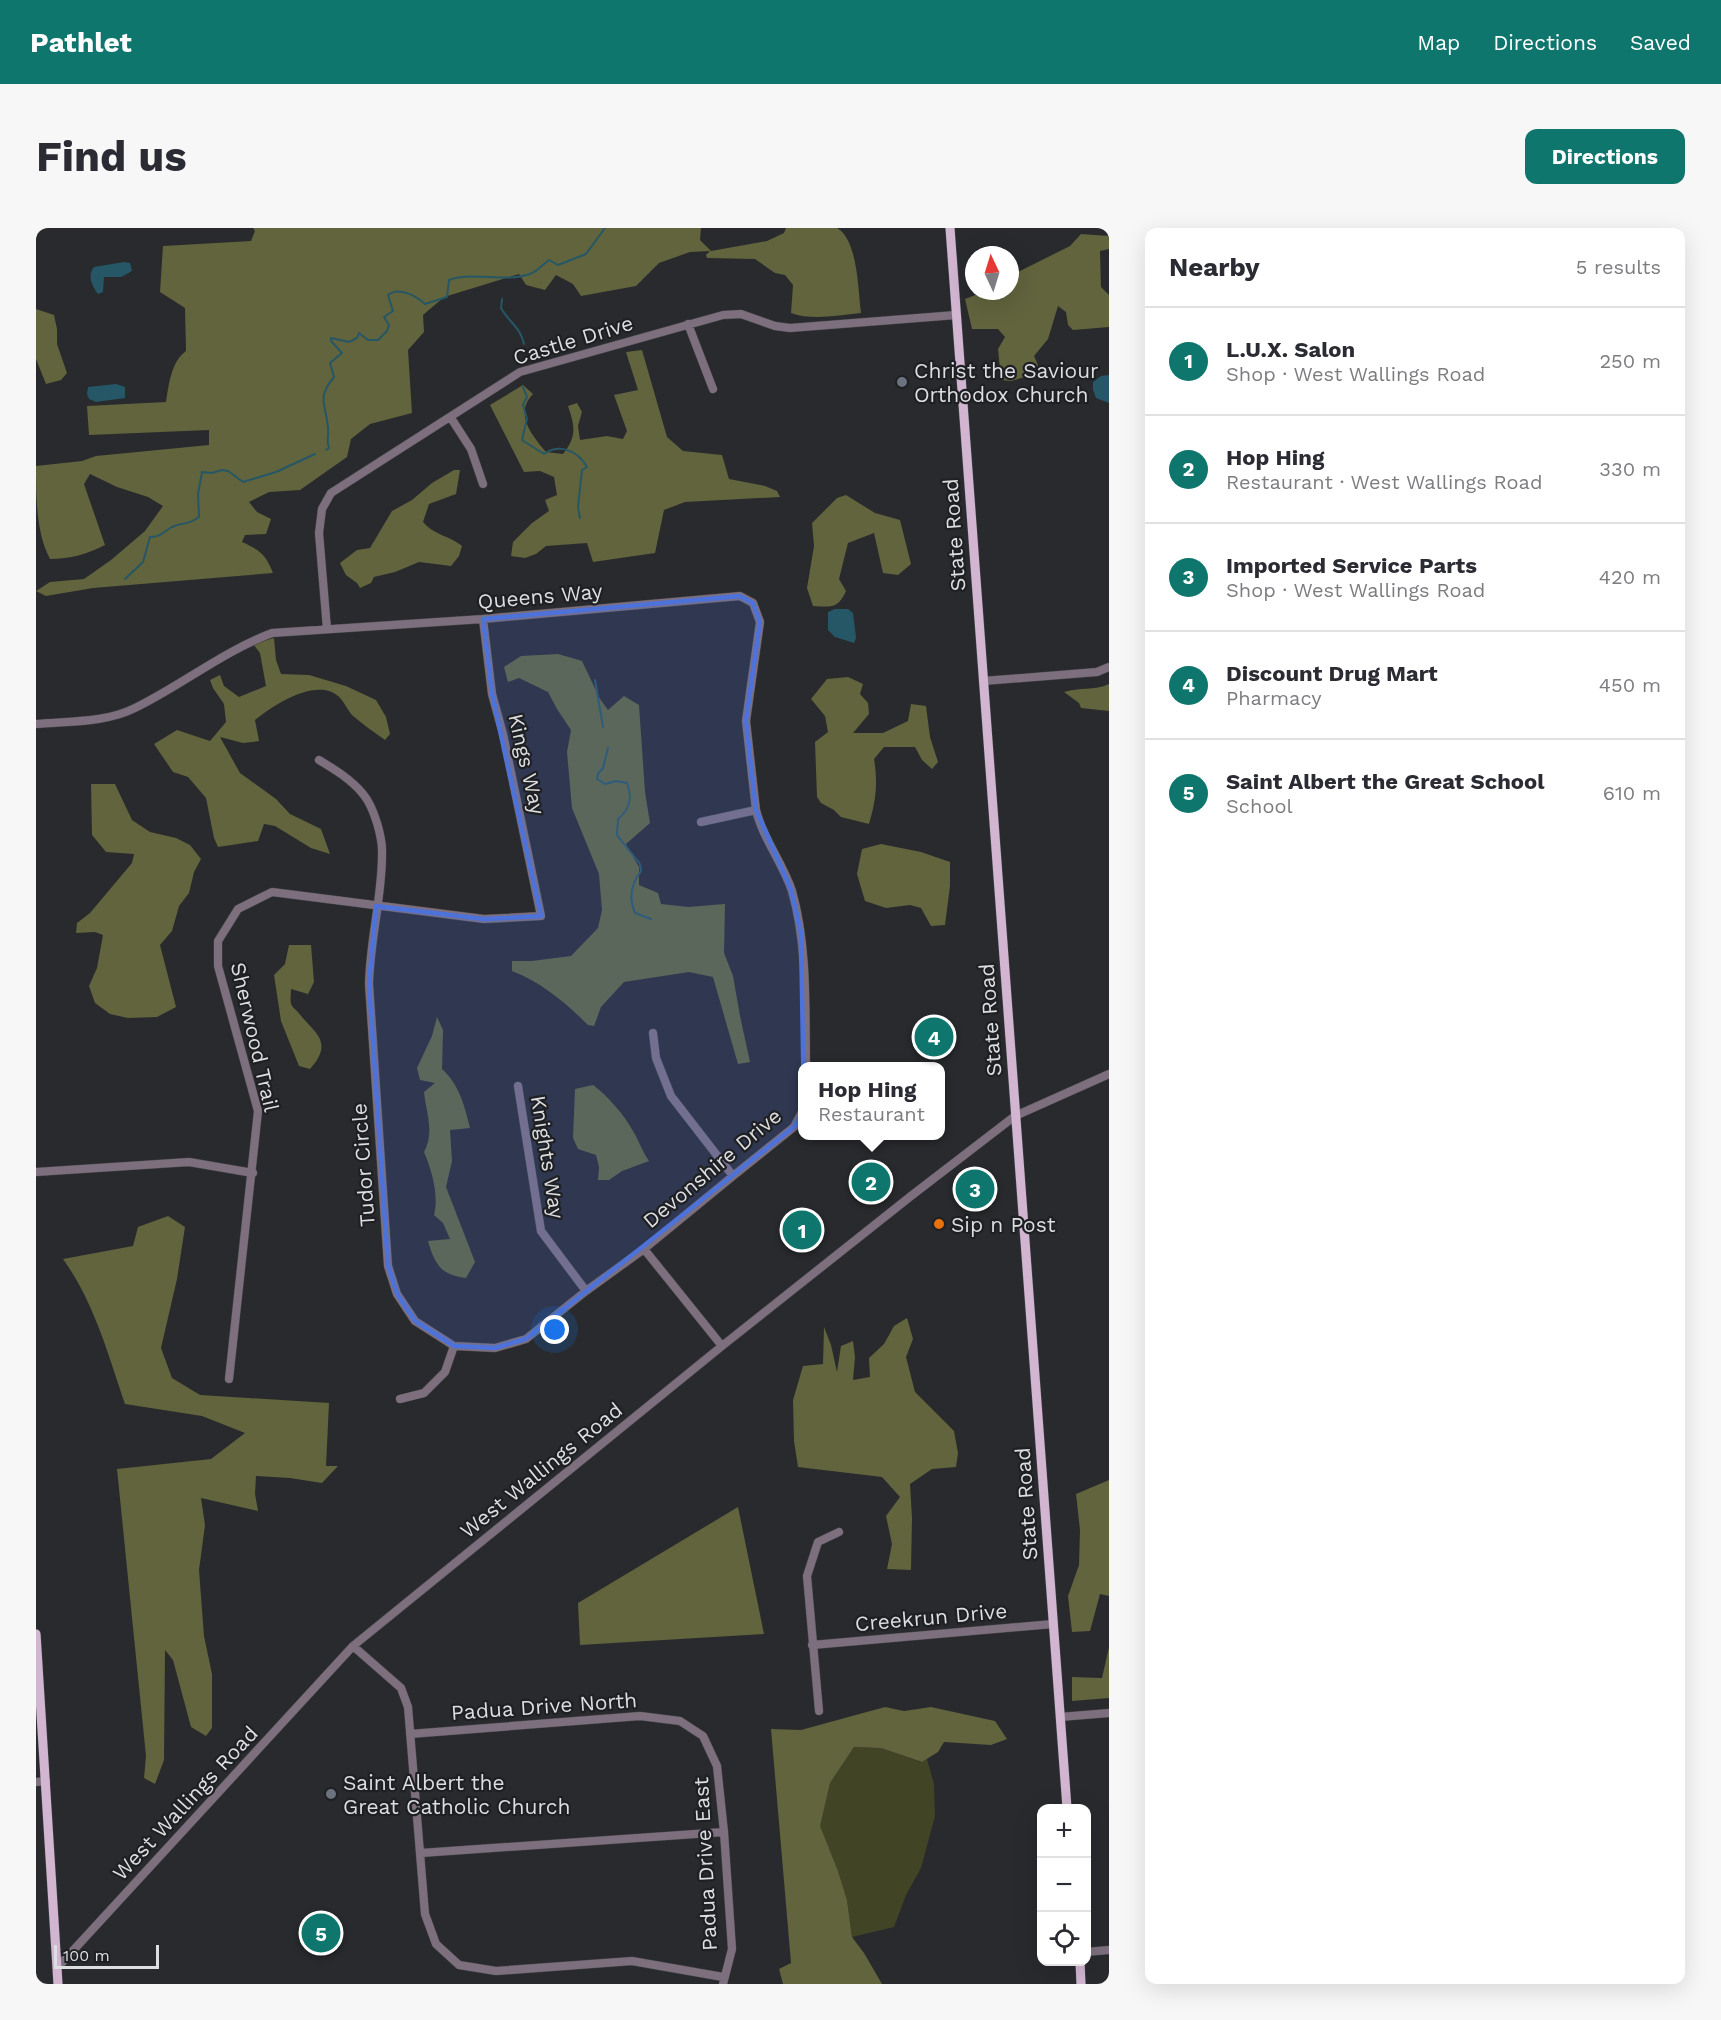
<!DOCTYPE html>
<html lang="en">
<head>
<meta charset="utf-8">
<style>
  :root { --surface:#fff; --page:#f7f7f7; --text:#2b2b33; --muted:#7c7c81; --line:#e1e1e2; --accent:#0f766e }
  body { margin:0; font-family:"Work Sans",sans-serif; background:var(--page); color:var(--text) }
  .controls { position:absolute; right:18px; bottom:18px; display:grid; overflow:hidden; border-radius:12px; box-shadow:0 6px 24px #0002 }
  .controls button { width:54px; height:54px; display:grid; place-items:center; padding:0; border:0; border-bottom:2px solid var(--line); background:var(--surface); color:var(--text); font:30px sans-serif }
  .compass { position:absolute; left:929px; top:18px; width:54px; height:54px; border-radius:50%; background:var(--surface); box-shadow:0 6px 24px #0002; rotate:356deg }
  .scale { position:absolute; left:18px; bottom:15px; width:105px; box-sizing:border-box; padding-left:6px; border:3px solid #dddee0; border-top:0; font-size:16px; line-height:21px; white-space:nowrap; color:#dddee0; -webkit-text-stroke:4px #1f2023; paint-order:stroke }
  .you { position:absolute; left:519px; top:1102px; width:21px; height:21px; margin:-15px; border:4px solid #fff; border-radius:50%; background:#1a73e8; box-shadow:0 0 0 9px #1a73e833 }
  .badge { display:grid; place-items:center; width:39px; height:39px; border-radius:50%; background:var(--accent); color:#fff; font-size:20px; font-weight:700 }
  .pin { position:absolute; translate:-50% -50%; border:3px solid #fff; box-shadow:0 2px 6px #0006 }
  .popup { position:absolute; left:762px; top:834px; width:147px; height:78px; box-sizing:border-box; display:grid; place-content:center; border-radius:12px; background:var(--surface); filter:drop-shadow(0 2px 4px #0005); font-size:20px; white-space:nowrap; color:var(--muted) }
  .popup b { font-size:22px; color:var(--text) }
  .popup::after { content:''; position:absolute; left:50%; top:100%; margin-left:-12px; border:12px solid transparent; border-top-color:var(--surface) }
  .list { margin:0; padding:0; list-style:none }
  h2 { display:flex; justify-content:space-between; align-items:center; height:78px; margin:0; padding:0 24px; font-size:26px }
  h2 small { font-size:20px; font-weight:400; color:var(--muted) }
  .list li { display:grid; grid-template-columns:39px 1fr auto; gap:18px; align-items:center; box-sizing:border-box; height:108px; padding:0 24px; border-top:2px solid var(--line) }
  .list b { display:block; font-size:22px; white-space:nowrap }
  .list p { margin:0; font-size:20px; white-space:nowrap; color:var(--muted) }
  .list em { font-size:20px; font-style:normal; color:var(--muted) }
  .icon { flex:none; width:33px; height:33px; fill:none; stroke:currentColor; stroke-width:2; stroke-linecap:round; stroke-linejoin:round }
  .map { position:relative; flex:none; width:1073px; height:1756px; overflow:hidden; border-radius:12px }
  header { display:flex; align-items:center; gap:36px; box-sizing:border-box; height:84px; padding:0 30px; background:var(--accent); color:#fff }
  header strong { font-size:28px }
  nav { display:flex; gap:33px; margin-inline-start:auto; font-size:21px }
  .intro { display:flex; align-items:center; justify-content:space-between; box-sizing:border-box; height:144px; padding:0 36px }
  h1 { margin:0; font-size:42px }
  .button { padding:15px 27px; border-radius:12px; background:var(--accent); color:#fff; font-size:21px; font-weight:700 }
  main { display:flex; gap:36px; padding:0 36px }
  aside { flex:1; background:var(--surface); border-radius:12px; box-shadow:0 6px 24px #0002 }
  .map>svg:first-child { display:block }
  .green { fill:#414425 }
  .forest { fill:#61643d }
  .water { fill:#265766 }
  .lines { fill:none; stroke-linecap:round; stroke-linejoin:round }
  .stream { stroke:#265766; stroke-width:2 }
  .minor-casing { stroke:#46474a; stroke-width:9 }
  .major-casing { stroke:#46474a; stroke-width:10 }
  .minor { stroke:#7d6f7d; stroke-width:8 }
  .major { stroke:#d1b5d1; stroke-width:9 }
  .marked { fill:#4d72da; fill-opacity:0.2; stroke:#4d72da; stroke-width:4.5; stroke-linejoin:round }
  .worship-dot { fill:#6b7280; stroke:#1f2023; stroke-width:2 }
  .food-dot { fill:#e8710a; stroke:#1f2023; stroke-width:2 }
  .labels { text-anchor:middle; dominant-baseline:central; stroke-width:4.5; stroke-linejoin:round; paint-order:stroke }
  .street-label { font-size:21px; fill:#dddee0; stroke:#1f2023 }
  .poi-label { font-size:21px; fill:#dddee0; stroke:#1f2023; text-anchor:start }
</style>
</head>
<body>
<header>
<strong>Pathlet</strong>
<nav><a>Map</a><a>Directions</a><a>Saved</a></nav>
</header>
<div class="intro"><h1>Find us</h1><a class="button">Directions</a></div>
<main>
<div class="map">
<svg width="1073" height="1756" viewBox="0 0 1073 1756">
  <rect width="100%" height="100%" fill="#292a2d"/>
  <path class="green" d="M 818,1519 L 845,1520 L 885,1534 L 891,1531 L 898,1556 L 899,1588 L 885,1640 L 870,1667 L 858,1699 L 816,1709 L 811,1672 L 802,1643 L 783,1598 L 794,1555 Z"/>
  <path class="forest" d="M 217,0 L 665,0 L 664,12 L 675,23 L 731,13 L 748,5 L 750,0 L 801,0 C 822,12 822,62 825,85 C 802,87 777,93 755,85 L 757,57 L 749,47 L 739,45 L 719,31 L 671,30 L 670,27 L 674,23 L 654,24 L 623,35 L 600,58 L 545,68 L 537,56 L 520,47 L 509,62 L 490,57 L 483,46 L 408,69 L 387,87 L 388,104 L 372,122 L 376,185 L 334,196 L 315,211 L 311,229 L 264,262 L 233,264 L 213,274 L 221,284 L 235,291 L 230,306 L 209,307 L 206,314 C 224,322 230,327 237,345 L 57,360 L 10,368 L 0,363 L 14,354 L 48,351 L 75,332 L 109,303 L 127,278 L 112,269 L 81,259 L 54,246 L 48,256 L 69,317 C 51,326 34,331 14,331 C 0,305 0,268 0,238 L 46,233 L 60,228 L 173,217 L 173,202 L 53,207 L 51,178 L 130,174 C 133,156 135,134 150,123 L 149,80 L 124,64 L 127,18 L 215,13 L 219,3 Z
    M 1045,6 L 1073,8 L 1073,21 L 1064,23 L 1065,59 L 1073,67 L 1073,99 L 1037,102 L 1032,97 L 1030,84 L 1022,78 L 1012,111 L 998,128 L 1005,144 L 975,153 L 965,152 L 962,121 L 969,109 L 962,101 L 936,101 L 929,71 L 950,63 L 974,63 L 974,48 L 1034,18 Z
    M 0,81 L 18,87 L 21,101 L 21,116 L 31,145 L 25,152 L 10,156 L 0,131 Z
    M 606,122 L 631,209 L 647,223 L 686,227 L 693,251 L 729,258 L 741,263 L 744,269 L 649,274 L 628,282 L 619,325 L 557,334 L 551,315 L 510,318 L 500,326 L 489,330 L 475,328 L 477,314 L 496,295 L 513,283 L 509,272 L 521,267 L 518,249 L 504,243 L 488,244 L 454,177 L 487,157 L 497,166 C 478,186 495,206 510,224 L 527,226 C 541,208 539,199 532,178 L 541,175 L 546,184 L 542,198 L 544,212 L 571,208 L 587,211 L 591,203 L 578,167 L 602,162 L 590,124 Z
    M 418,242 L 424,242 L 420,266 L 393,276 L 387,294 C 399,308 413,307 426,318 L 423,328 L 415,338 L 383,334 L 359,344 L 338,349 L 335,355 L 324,360 L 321,355 L 310,347 L 304,335 L 321,322 L 334,320 L 356,283 L 376,272 L 396,255 Z
    M 810,267 L 839,285 L 864,292 L 875,336 L 862,347 L 847,345 L 838,305 L 812,315 L 803,351 L 810,363 C 802,381 795,379 777,378 L 771,360 L 778,318 L 776,295 L 801,270 Z
    M 238,410 L 240,432 L 245,446 L 273,447 L 310,458 L 340,472 L 350,489 L 354,506 L 349,512 C 338,504 326,496 316,487 C 311,481 308,473 302,468 C 280,449 236,478 219,492 L 223,513 L 207,515 L 184,509 L 204,545 L 240,571 L 254,586 L 285,601 L 294,626 L 275,620 L 239,598 L 228,596 L 222,613 L 182,619 L 178,610 L 170,570 L 152,549 L 137,544 L 118,516 L 141,502 L 174,513 L 190,494 L 188,476 L 177,460 L 174,452 L 184,447 L 188,458 L 203,469 L 230,458 L 224,425 L 217,416 Z
    M 522,426 L 546,433 L 564,471 L 572,482 L 588,468 L 603,477 L 609,564 L 614,595 L 590,616 L 603,639 L 603,657 L 622,665 L 625,676 L 652,679 L 689,676 L 688,725 L 697,748 L 704,788 L 714,834 L 702,836 L 677,749 L 653,744 L 588,754 L 565,779 L 558,798 L 552,797 C 530,775 505,754 476,743 L 476,733 L 496,733 L 535,728 L 562,700 L 566,682 L 563,646 L 536,580 L 531,524 L 535,502 L 521,481 L 512,464 L 483,450 L 472,454 L 468,439 L 485,428 Z
    M 812,449 L 827,456 L 824,466 L 832,475 L 833,486 L 817,505 L 847,505 L 872,493 L 875,476 L 890,478 L 894,509 L 902,534 L 896,541 L 886,532 L 879,519 L 848,519 L 838,531 C 842,554 840,573 833,596 L 805,589 L 798,582 L 785,575 L 781,569 L 779,514 L 792,504 L 789,488 L 775,471 L 791,451 Z
    M 1073,456 L 1073,483 L 1045,480 L 1043,475 L 1028,464 C 1043,459 1058,463 1073,456 Z
    M 55,556 L 79,556 L 96,592 L 114,604 L 140,610 L 154,617 L 165,631 L 158,644 L 153,665 L 143,678 L 136,703 L 124,717 L 140,779 L 121,789 L 92,790 L 74,786 L 59,775 L 53,758 L 61,740 L 67,707 L 59,704 L 40,705 L 41,695 L 54,685 L 96,635 L 98,626 L 70,624 L 56,607 Z
    M 845,616 L 885,624 L 914,634 L 914,658 L 909,697 L 895,698 L 885,680 L 874,677 L 850,680 L 829,673 L 821,646 L 826,621 Z
    M 253,717 L 275,717 L 278,754 L 272,766 L 255,761 C 255,765 254,772 255,776 C 256,779 259,781 261,783 C 278,805 299,813 274,841 L 263,838 L 245,793 L 238,747 L 249,736 Z
    M 401,789 L 407,802 L 406,841 C 423,856 429,879 434,900 L 414,902 L 416,933 L 410,959 L 439,1034 L 430,1050 C 405,1047 399,1037 392,1013 L 414,1011 L 407,995 L 398,987 C 403,967 396,943 388,924 C 399,904 390,885 388,864 L 399,855 L 384,852 L 381,840 L 396,808 Z
    M 557,857 C 572,868 588,887 597,903 C 603,913 606,923 613,933 L 586,943 L 573,952 L 562,952 L 563,939 L 560,927 L 542,921 L 537,910 L 539,861 Z
    M 132,988 L 149,999 L 141,1051 L 125,1120 L 136,1150 L 164,1167 L 293,1175 L 290,1238 L 302,1238 L 286,1255 L 254,1250 L 220,1248 L 219,1266 L 222,1283 L 165,1270 L 169,1297 L 163,1342 L 168,1408 L 176,1446 L 176,1500 L 170,1508 L 155,1499 L 137,1432 L 129,1422 L 128,1532 L 119,1556 L 108,1550 L 110,1528 L 81,1241 L 175,1231 L 209,1205 L 166,1188 L 89,1176 C 72,1126 58,1074 27,1031 L 97,1018 L 102,999 Z
    M 871,1090 L 877,1111 L 870,1129 L 879,1164 L 918,1203 L 922,1225 L 920,1239 L 896,1241 L 874,1256 L 876,1290 L 875,1342 L 851,1341 L 856,1316 L 850,1288 L 864,1269 L 846,1249 L 762,1239 L 758,1213 L 757,1172 L 767,1138 L 787,1136 L 788,1099 L 795,1117 L 801,1144 L 805,1118 L 817,1113 L 819,1129 L 817,1152 L 834,1149 L 833,1130 L 848,1116 L 858,1098 Z
    M 1073,1252 L 1073,1368 L 1064,1366 L 1054,1403 L 1036,1404 L 1032,1368 L 1043,1337 L 1044,1302 L 1040,1266 Z
    M 702,1279 L 728,1406 L 544,1417 L 542,1375 Z
    M 1073,1419 L 1073,1470 L 1036,1473 L 1036,1449 L 1066,1450 Z
    M 849,1479 L 868,1483 L 895,1479 L 959,1493 L 971,1511 L 955,1517 L 908,1514 L 902,1524 L 886,1534 L 845,1520 L 818,1519 L 794,1555 L 784,1598 L 802,1643 L 811,1672 L 816,1709 L 828,1725 L 846,1756 L 747,1756 L 743,1741 L 755,1735 L 735,1501 L 765,1502 Z"/>
  <path class="water" d="M 88,34 L 94,35 L 96,43 L 85,49 L 68,49 L 67,64 L 62,66 C 56,58 51,47 58,39 Z
    M 1073,147 L 1073,175 L 1060,170 L 1057,162 L 1057,154 L 1065,148 Z
    M 80,156 L 89,159 L 89,170 L 60,174 L 53,171 L 51,166 L 52,159 Z
    M 799,381 L 812,381 L 817,385 L 820,410 L 818,415 L 799,409 L 792,402 L 792,384 Z"/>
  <g class="lines">
    <path class="stream" d="M 466,71 L 465,80 C 472,93 485,100 488,116
      M 487,159 L 491,169 L 487,177 L 491,191 L 486,212 L 508,226 C 524,215 542,223 551,239 L 546,242 L 542,279 L 544,290
      M 290,222 L 293,220 C 290,212 293,208 292,200 C 290,175 280,171 298,149 L 294,135 L 306,125 L 295,113 L 295,110 L 313,114 L 321,110 L 323,105 L 332,112 L 342,112 L 351,103 L 353,97 L 348,89 L 357,83 L 352,67 C 363,58 380,68 389,76 L 411,69 L 413,52 C 438,43 468,55 494,46 C 501,44 506,37 513,32 L 522,37 L 550,26 L 569,0
      M 89,351 L 107,334 L 114,309 C 125,309 127,304 136,299 C 146,294 151,298 163,289 L 162,266 L 166,244 L 176,245 L 186,242 L 192,243 L 207,254 L 240,244 L 279,226
      M 559,452 L 567,499
      M 572,520 L 567,540 L 562,546 L 561,551 L 569,556 L 580,553 L 591,555 C 597,570 594,581 582,591 L 581,607 L 604,636 L 605,643 C 595,656 593,671 599,685 L 615,691"/>
    <g class="minor-casing">
      <path id="minor" d="M 652,96 L 677,161
        M 415,190 L 435,221 L 447,256
        M 291,401 L 283,305 L 286,281 L 295,265 L 484,144 L 687,87 L 705,86 L 739,98 L 754,100 L 920,87
        M 947,453 L 1061,444 L 1073,439
        M 0,496 C 33,493 69,495 99,480 C 146,457 186,424 236,405 L 447,391 L 704,368 L 717,375 L 724,394 L 710,493 L 720,582 C 727,611 747,635 756,663 C 772,719 769,781 770,838
        M 283,532 C 298,541 316,552 327,566 C 338,579 347,610 346,627 C 346,669 334,712 333,756 L 352,1038 L 361,1066 L 379,1093 L 418,1118 L 459,1120 L 490,1111 L 550,1063 L 608,1021 L 697,948 L 758,899 L 766,884
        M 665,594 L 720,582
        M 617,805 L 620,830 L 635,868 L 697,948
        M 482,858 L 505,1003 L 550,1063
        M 0,944 L 153,934 L 217,945
        M 608,1021 L 686,1118
        M 193,1151 L 222,883 L 182,738 L 182,713 L 202,681 L 236,664 L 448,691 L 505,688 L 467,506 L 456,466 L 447,391
        M 364,1171 L 388,1165 L 409,1144 L 418,1118
        M 776,1417 L 1017,1396
        M 317,1418 L 365,1460 L 372,1479 L 389,1686 L 400,1716 L 423,1737 L 460,1743 L 596,1733 L 687,1749
        M 783,1483 L 771,1348 L 782,1314 L 803,1304
        M 1024,1489 L 1073,1485
        M 374,1506 L 604,1488 L 644,1493 L 667,1508 L 681,1538 L 688,1604 L 696,1721 L 687,1756
        M 0,1554 L 10,1553
        M 385,1625 L 688,1604
        M 1050,1724 L 1073,1722
        M 21,1740 L 317,1418 L 686,1118 L 875,968 L 979,888 L 1073,846"/>
    </g>
    <g class="major-casing">
      <path id="major" d="M 914,0 L 1031,1580
        M 0,1406 L 22,1756
        M 1044,1734 L 1045,1756"/>
    </g>
    <use href="#minor" class="minor"/>
    <use href="#major" class="major"/>
  </g>
  <path class="marked" d="M 704,368 L 717,375 L 724,394 L 710,493 L 720,582 L 755,661 L 765,705 L 768,882 L 758,899 L 490,1111 L 459,1120 L 418,1118 L 379,1093 L 361,1066 L 352,1038 L 333,756 L 340,678 L 448,691 L 505,688 L 456,466 L 447,391 Z"/>
  <g class="worship-dot">
    <circle cx="866" cy="154" r="6"/>
    <circle cx="295" cy="1566" r="6"/>
  </g>
  <circle class="food-dot" cx="903" cy="996" r="6"/>
  <g class="labels">
    <g class="street-label">
      <text transform="translate(537 112) rotate(-17)">Castle Drive</text>
      <text transform="translate(918 307) rotate(-94)">State Road</text>
      <text transform="translate(504 368) rotate(-5)">Queens Way</text>
      <text transform="translate(491 536) rotate(77)">Kings Way</text>
      <text transform="translate(954 792) rotate(-94)">State Road</text>
      <text transform="translate(219 809) rotate(77)">Sherwood Trail</text>
      <text transform="translate(512 929) rotate(81)">Knights Way</text>
      <text transform="translate(327 937) rotate(-94)">Tudor Circle</text>
      <text transform="translate(676 940) rotate(-40)">Devonshire Drive</text>
      <text transform="translate(505 1242) rotate(-39)">West Wallings Road</text>
      <text transform="translate(990 1276) rotate(-94)">State Road</text>
      <text transform="translate(895 1389) rotate(-5)">Creekrun Drive</text>
      <text transform="translate(508 1478) rotate(-4)">Padua Drive North</text>
      <text transform="translate(149 1575) rotate(-47)">West Wallings Road</text>
      <text transform="translate(669 1636) rotate(-93)">Padua Drive East</text>
    </g>
    <g class="poi-label">
      <text x="878" y="142">Christ the Saviour<tspan x="878" dy="24">Orthodox Church</tspan></text>
      <text x="915" y="996">Sip n Post</text>
      <text x="307" y="1554">Saint Albert the<tspan x="307" dy="24">Great Catholic Church</tspan></text>
    </g>
  </g>
</svg>
<div class="controls">
<button>+</button>
<button>−</button>
<button><svg class="icon" aria-label="locate" viewBox="0 0 24 24"><circle cx="12" cy="12" r="6"/><path d="M12 2v4M12 18v4M2 12h4M18 12h4"/></svg></button>
</div>
<svg class="compass" viewBox="-18 -18 36 36"><path d="M0-13l5 13h-10z" fill="#e53935"/><path d="M0 13l5-13h-10z" fill="#7c7c81"/></svg>
<div class="scale">100 m</div>
<div class="you"></div>
<div class="pin badge" style="left:766px;top:1002px">1</div>
<div class="pin badge" style="left:835px;top:954px">2</div>
<div class="popup"><b>Hop Hing</b>Restaurant</div>
<div class="pin badge" style="left:939px;top:961px">3</div>
<div class="pin badge" style="left:898px;top:809px">4</div>
<div class="pin badge" style="left:285px;top:1705px">5</div>
</div>
<aside>
<h2>Nearby<small>5 results</small></h2>
<ul class="list">
<li><span class="badge">1</span><div><b>L.U.X. Salon</b><p>Shop · West Wallings Road</p></div><em>250 m</em></li>
<li><span class="badge">2</span><div><b>Hop Hing</b><p>Restaurant · West Wallings Road</p></div><em>330 m</em></li>
<li><span class="badge">3</span><div><b>Imported Service Parts</b><p>Shop · West Wallings Road</p></div><em>420 m</em></li>
<li><span class="badge">4</span><div><b>Discount Drug Mart</b><p>Pharmacy</p></div><em>450 m</em></li>
<li><span class="badge">5</span><div><b>Saint Albert the Great School</b><p>School</p></div><em>610 m</em></li>
</ul>
</aside>
</main>
</body>
</html>
